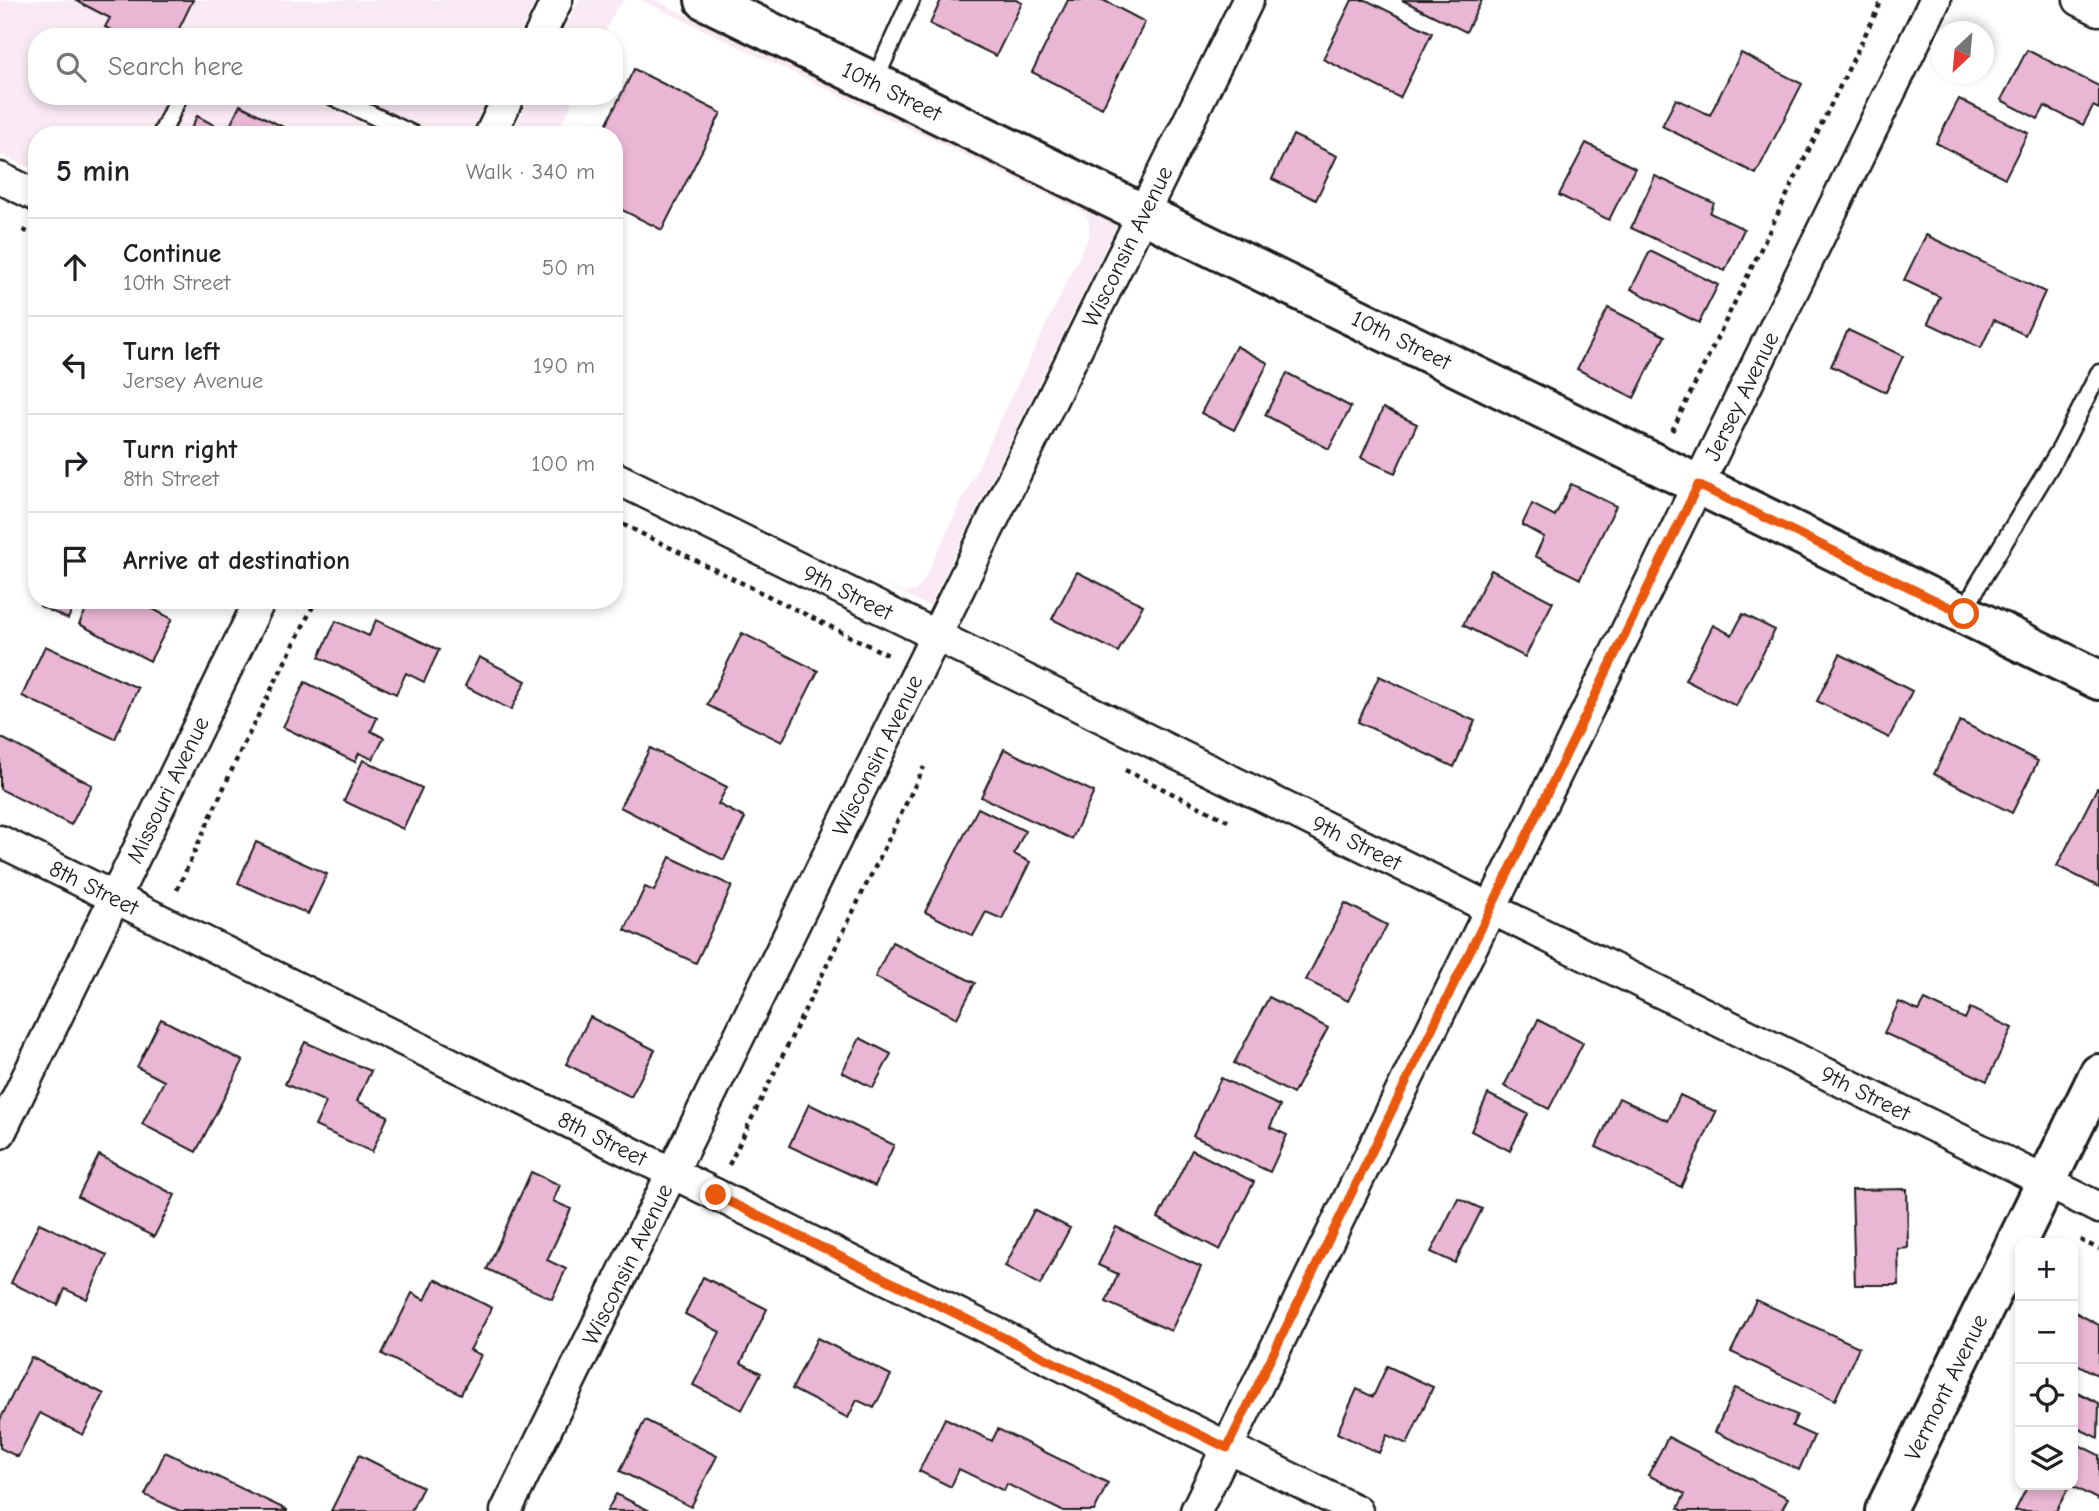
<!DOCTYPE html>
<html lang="en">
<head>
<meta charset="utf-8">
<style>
  :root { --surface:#fff; --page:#f2f2f2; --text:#202124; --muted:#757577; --line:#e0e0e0 }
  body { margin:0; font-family:"Comic Neue",sans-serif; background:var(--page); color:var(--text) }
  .controls { position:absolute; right:21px; bottom:21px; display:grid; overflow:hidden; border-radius:14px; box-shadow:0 4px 10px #0003 }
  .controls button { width:63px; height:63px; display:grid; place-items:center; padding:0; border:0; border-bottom:2px solid var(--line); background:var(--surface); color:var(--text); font:35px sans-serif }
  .compass { position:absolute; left:1931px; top:21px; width:63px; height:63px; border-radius:50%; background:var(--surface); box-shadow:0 4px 10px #0003; rotate:206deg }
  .stop { position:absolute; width:21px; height:21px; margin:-16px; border:5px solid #ea580c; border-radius:50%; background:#fff }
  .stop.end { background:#ea580c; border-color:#fff; box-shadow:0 2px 7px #0008 }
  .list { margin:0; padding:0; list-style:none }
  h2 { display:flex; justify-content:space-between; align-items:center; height:91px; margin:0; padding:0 28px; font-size:30px }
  h2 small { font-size:23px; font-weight:400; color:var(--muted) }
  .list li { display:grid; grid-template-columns:46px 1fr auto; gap:21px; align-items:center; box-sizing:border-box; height:98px; padding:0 28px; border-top:2px solid var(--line) }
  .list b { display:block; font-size:26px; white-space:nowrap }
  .list p { margin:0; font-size:23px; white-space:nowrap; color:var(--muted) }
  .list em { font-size:23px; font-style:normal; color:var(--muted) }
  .icon { flex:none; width:38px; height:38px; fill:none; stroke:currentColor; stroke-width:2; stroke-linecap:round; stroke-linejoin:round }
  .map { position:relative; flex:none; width:2099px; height:1511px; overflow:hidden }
  .search { position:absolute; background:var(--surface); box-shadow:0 4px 10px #0003; left:28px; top:28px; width:595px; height:77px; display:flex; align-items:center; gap:18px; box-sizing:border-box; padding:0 24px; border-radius:28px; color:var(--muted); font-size:26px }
  .panel { position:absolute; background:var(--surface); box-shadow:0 4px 10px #0003; left:28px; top:126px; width:595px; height:483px; border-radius:28px }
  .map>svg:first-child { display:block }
  .built { fill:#f8e9f2 }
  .building { fill:#e9b6d3; stroke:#1c1c1c; stroke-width:2 }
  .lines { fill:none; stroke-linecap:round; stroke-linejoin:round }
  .lane-casing { stroke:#1c1c1c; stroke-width:21 }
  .street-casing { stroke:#1c1c1c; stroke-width:35 }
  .secondary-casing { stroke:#1c1c1c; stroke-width:44 }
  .path { stroke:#1c1c1c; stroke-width:4.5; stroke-dasharray:5 5; stroke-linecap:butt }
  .lane { stroke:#fff; stroke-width:16 }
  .street { stroke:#fff; stroke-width:30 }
  .secondary { stroke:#fff; stroke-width:38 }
  .route { stroke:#ea580c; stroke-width:9 }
  .labels { text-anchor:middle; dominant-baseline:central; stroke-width:6; stroke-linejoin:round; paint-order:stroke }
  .street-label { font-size:23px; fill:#1c1c1c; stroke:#fff }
</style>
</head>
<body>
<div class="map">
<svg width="2099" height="1511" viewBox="0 0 2099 1511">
  <rect width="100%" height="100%" fill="#fff"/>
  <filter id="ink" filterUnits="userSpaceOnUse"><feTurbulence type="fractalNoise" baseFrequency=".0143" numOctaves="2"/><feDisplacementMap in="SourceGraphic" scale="14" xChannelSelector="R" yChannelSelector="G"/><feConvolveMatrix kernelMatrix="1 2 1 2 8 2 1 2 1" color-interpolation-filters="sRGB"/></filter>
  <g filter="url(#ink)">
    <path class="built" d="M 0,0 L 536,0 L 518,37 L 37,37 L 37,96 L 488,96 L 469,135 L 37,135 L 37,171 L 0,154 Z
      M 579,0 L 625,0 L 616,9 L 603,37 L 561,37 Z
      M 641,0 L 655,0 L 1117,224 L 929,606 L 849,568 L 904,593 L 915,591 L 923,582 L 1089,236 L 1089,219 L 1082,211 Z
      M 531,96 L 575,96 L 556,135 L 512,135 Z"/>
    <path class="building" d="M 75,0 L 193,0 L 175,37 L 125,37 L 105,27 L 110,18 Z
      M 941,0 L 1016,0 L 1022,3 L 996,56 L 930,24 Z
      M 1068,0 L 1103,0 L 1145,22 L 1102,108 L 1032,72 Z
      M 1352,0 L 1366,0 L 1432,33 L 1400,98 L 1323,59 Z
      M 1402,0 L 1482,0 L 1466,32 Z
      M 2027,50 L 2099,86 L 2099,109 L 2093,106 L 2083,125 L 2045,106 L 2038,119 L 2001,100 Z
      M 1741,53 L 1802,84 L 1756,174 L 1662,126 L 1676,99 L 1710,115 Z
      M 634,69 L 721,113 L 662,230 L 614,206 L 614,135 L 601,135 Z
      M 1959,99 L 2028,133 L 2005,178 L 1936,143 Z
      M 240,105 L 299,135 L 188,135 L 197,116 L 227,132 Z
      M 1293,135 L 1337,156 L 1316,200 L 1272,179 Z
      M 1586,143 L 1635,168 L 1609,220 L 1559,195 Z
      M 1655,176 L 1714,203 L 1710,213 L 1744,229 L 1725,271 L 1631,228 Z
      M 1926,235 L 2045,292 L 2025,335 L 1994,320 L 1981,348 L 1928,323 L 1940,297 L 1904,280 Z
      M 1650,251 L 1718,285 L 1699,323 L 1631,289 Z
      M 1608,308 L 1665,336 L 1634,398 L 1577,369 Z
      M 1848,330 L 1903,356 L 1886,392 L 1831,366 Z
      M 1236,346 L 1268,363 L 1234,430 L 1201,413 Z
      M 1287,373 L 1351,407 L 1329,449 L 1265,415 Z
      M 1383,408 L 1417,424 L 1395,473 L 1361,458 Z
      M 1571,484 L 1616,506 L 1580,579 L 1535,556 L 1544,537 L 1522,525 L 1532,504 L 1555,516 Z
      M 1491,570 L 1553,602 L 1525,657 L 1463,625 Z
      M 1077,572 L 1143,605 L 1118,652 L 1052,619 Z
      M 43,600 L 76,600 L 68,619 L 40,606 Z
      M 91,600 L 110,600 L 115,603 L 116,600 L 136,600 L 172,619 L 150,661 L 79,624 Z
      M 1743,614 L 1775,630 L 1736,706 L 1685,680 L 1713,625 L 1732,635 Z
      M 376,620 L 439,650 L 424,682 L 406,673 L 396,694 L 319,657 L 336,621 L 369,636 Z
      M 742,633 L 818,671 L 782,742 L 707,705 Z
      M 45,646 L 138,688 L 115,739 L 22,696 Z
      M 1840,654 L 1912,691 L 1889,738 L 1817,701 Z
      M 479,657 L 526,681 L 511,710 L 465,686 Z
      M 1379,676 L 1475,721 L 1454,767 L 1358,722 Z
      M 305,682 L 377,718 L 371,731 L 384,738 L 373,759 L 359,753 L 355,762 L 283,727 Z
      M 1960,721 L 2038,761 L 2012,813 L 1934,774 Z
      M 0,737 L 92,785 L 71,825 L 0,789 Z
      M 650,748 L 727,787 L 718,804 L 745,818 L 724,860 L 620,807 Z
      M 1004,749 L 1094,792 L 1072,839 L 981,797 Z
      M 363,760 L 422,788 L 403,829 L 344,801 Z
      M 2097,788 L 2099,789 L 2099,887 L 2057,866 Z
      M 978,808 L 1025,831 L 1014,854 L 1030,862 L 1002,919 L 986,912 L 973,936 L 925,912 Z
      M 256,842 L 327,874 L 308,914 L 238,883 Z
      M 670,857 L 732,886 L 696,963 L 625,930 L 645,887 L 654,891 Z
      M 1345,903 L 1387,925 L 1348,1001 L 1306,980 Z
      M 892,942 L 975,983 L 957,1018 L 875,977 Z
      M 1269,997 L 1328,1028 L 1293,1094 L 1234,1063 Z
      M 1925,1000 L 1965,1019 L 1970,1008 L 2012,1028 L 1987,1081 L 1884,1033 L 1899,1002 L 1919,1011 Z
      M 590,1017 L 655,1050 L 631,1097 L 566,1064 Z
      M 161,1019 L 243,1061 L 196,1152 L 142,1124 L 164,1081 L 137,1067 Z
      M 1538,1020 L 1583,1043 L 1549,1109 L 1504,1086 Z
      M 860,1038 L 891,1054 L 873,1088 L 842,1072 Z
      M 305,1042 L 371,1071 L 357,1101 L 388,1116 L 372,1152 L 315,1126 L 326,1102 L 285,1084 Z
      M 1221,1078 L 1280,1106 L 1270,1127 L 1287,1135 L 1270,1172 L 1193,1136 Z
      M 1488,1094 L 1528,1114 L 1510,1151 L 1471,1131 Z
      M 1680,1095 L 1716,1112 L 1681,1187 L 1596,1147 L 1619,1098 L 1668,1121 Z
      M 809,1104 L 894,1145 L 875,1186 L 789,1146 Z
      M 1192,1150 L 1254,1182 L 1220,1250 L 1158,1218 Z
      M 99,1155 L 175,1195 L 154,1237 L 78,1197 Z
      M 531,1172 L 560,1185 L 553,1201 L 571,1209 L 547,1260 L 566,1269 L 552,1299 L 487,1269 Z
      M 1907,1189 L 1908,1248 L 1898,1249 L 1899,1285 L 1855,1285 L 1852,1190 Z
      M 1458,1198 L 1482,1209 L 1455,1263 L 1431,1252 Z
      M 1034,1210 L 1070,1228 L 1040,1285 L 1005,1266 Z
      M 39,1223 L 107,1255 L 87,1299 L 65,1289 L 58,1305 L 11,1283 Z
      M 1116,1227 L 1201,1267 L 1171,1331 L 1106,1302 L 1118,1274 L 1098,1265 Z
      M 703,1277 L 767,1309 L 741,1363 L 761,1373 L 742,1410 L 693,1385 L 720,1332 L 685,1314 Z
      M 435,1279 L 492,1308 L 470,1350 L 481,1355 L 461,1394 L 382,1354 L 412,1293 L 425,1300 Z
      M 1756,1300 L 1859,1347 L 1835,1400 L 1731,1352 Z
      M 2073,1311 L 2099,1325 L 2099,1376 L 2073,1362 Z
      M 817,1338 L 891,1375 L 874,1408 L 857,1400 L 848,1418 L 792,1389 Z
      M 31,1357 L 104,1394 L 83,1435 L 40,1413 L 18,1457 L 0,1448 L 0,1420 Z
      M 1387,1366 L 1433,1387 L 1407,1444 L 1387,1435 L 1379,1453 L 1337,1433 L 1357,1389 L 1373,1397 Z
      M 1735,1388 L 1797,1415 L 1792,1426 L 1814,1436 L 1799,1470 L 1715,1432 Z
      M 2077,1392 L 2099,1403 L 2098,1438 L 2073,1426 L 2073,1399 Z
      M 945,1418 L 992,1441 L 998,1429 L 1108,1483 L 1094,1511 L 1062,1511 L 1007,1484 L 1004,1491 L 959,1469 L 951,1487 L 919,1471 Z
      M 645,1420 L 717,1456 L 691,1507 L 620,1471 Z
      M 1668,1437 L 1788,1498 L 1781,1511 L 1683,1511 L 1678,1508 L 1685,1494 L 1648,1475 Z
      M 2073,1442 L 2099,1455 L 2099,1500 L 2070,1485 L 2056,1511 L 2015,1511 L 2028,1485 L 2073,1485 Z
      M 165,1452 L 287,1510 L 287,1511 L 180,1511 L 145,1495 Z
      M 359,1455 L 423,1487 L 411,1511 L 331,1511 Z
      M 616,1494 L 650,1511 L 607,1511 Z"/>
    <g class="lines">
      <g class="lane-casing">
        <path id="lane" d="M 874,82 L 911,0
          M 332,96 L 414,135
          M 161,135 L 179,96
          M 1963,614 L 1978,585 L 2061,448 L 2099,373"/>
      </g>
      <g class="street-casing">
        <g id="street">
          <path d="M 2079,0 L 2099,10"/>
          <path d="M 539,37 L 557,0"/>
          <path d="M 490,135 L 509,96"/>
          <path d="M 0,178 L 37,196"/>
          <path id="s1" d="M 614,477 L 2099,1208"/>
          <path id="s2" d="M 0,841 L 1357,1511"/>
          <path id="s3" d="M 0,1133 L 260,600"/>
          <path id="s4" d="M 506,1511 L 1248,0"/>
          <path id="s5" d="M 1196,1511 L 1935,0"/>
        </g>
      </g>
      <g class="secondary-casing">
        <g id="secondary">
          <path id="s6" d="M 705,0 L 2099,680"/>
          <path id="s7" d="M 1885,1511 L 2099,1074"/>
        </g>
      </g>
      <path class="path" d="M 23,230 L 37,236
        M 1672,431 L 1882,0
        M 614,520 L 890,656
        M 1125,770 L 1230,822
        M 177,890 L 241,750 L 316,600
        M 729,1165 L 924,767
        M 2080,1240 L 2099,1249"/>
      <use href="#lane" class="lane"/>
      <use href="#street" class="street"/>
      <use href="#secondary" class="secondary"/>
    </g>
  </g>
  <g class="lines" filter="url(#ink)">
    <path class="route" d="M 716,1195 L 1227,1448 L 1698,485 L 1964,614"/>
  </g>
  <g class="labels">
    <g class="street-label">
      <text stroke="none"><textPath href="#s6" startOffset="208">10th Street</textPath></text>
      <text stroke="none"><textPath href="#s4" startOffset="1409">Wisconsin Avenue</textPath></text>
      <text stroke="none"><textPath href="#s6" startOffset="775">10th Street</textPath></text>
      <text stroke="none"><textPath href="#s5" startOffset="1241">Jersey Avenue</textPath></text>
      <text stroke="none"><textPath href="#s1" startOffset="261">9th Street</textPath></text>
      <text stroke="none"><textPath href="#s4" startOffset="842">Wisconsin Avenue</textPath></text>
      <text stroke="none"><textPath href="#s3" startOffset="382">Missouri Avenue</textPath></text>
      <text stroke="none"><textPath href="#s1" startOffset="828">9th Street</textPath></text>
      <text stroke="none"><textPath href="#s2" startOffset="105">8th Street</textPath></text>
      <text stroke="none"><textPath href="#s1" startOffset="1395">9th Street</textPath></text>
      <text stroke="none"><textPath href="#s2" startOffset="672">8th Street</textPath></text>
      <text stroke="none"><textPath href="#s4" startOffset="275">Wisconsin Avenue</textPath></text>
      <text stroke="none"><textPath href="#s7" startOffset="138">Vermont Avenue</textPath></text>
    </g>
  </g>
</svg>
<div class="controls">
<button>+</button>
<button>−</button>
<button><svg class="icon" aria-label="locate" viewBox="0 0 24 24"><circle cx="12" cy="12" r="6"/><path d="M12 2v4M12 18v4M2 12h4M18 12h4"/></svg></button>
<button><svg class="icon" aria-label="layers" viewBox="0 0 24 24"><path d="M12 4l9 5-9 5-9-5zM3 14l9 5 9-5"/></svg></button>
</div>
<svg class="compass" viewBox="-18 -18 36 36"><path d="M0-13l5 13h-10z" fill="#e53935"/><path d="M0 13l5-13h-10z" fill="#757577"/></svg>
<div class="stop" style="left:1964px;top:614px"></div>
<div class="stop end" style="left:716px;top:1195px"></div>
<div class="search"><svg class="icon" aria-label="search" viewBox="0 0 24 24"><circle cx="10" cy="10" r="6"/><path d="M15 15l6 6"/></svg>Search here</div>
<section class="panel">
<h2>5 min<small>Walk · 340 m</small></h2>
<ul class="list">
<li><svg class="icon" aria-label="ahead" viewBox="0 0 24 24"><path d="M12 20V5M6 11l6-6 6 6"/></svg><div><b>Continue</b><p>10th Street</p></div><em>50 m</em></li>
<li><svg class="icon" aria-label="left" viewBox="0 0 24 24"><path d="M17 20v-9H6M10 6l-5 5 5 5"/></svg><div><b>Turn left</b><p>Jersey Avenue</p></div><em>190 m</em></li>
<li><svg class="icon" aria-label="right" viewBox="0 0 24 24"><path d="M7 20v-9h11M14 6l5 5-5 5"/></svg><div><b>Turn right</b><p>8th Street</p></div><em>100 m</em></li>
<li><svg class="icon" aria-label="arrive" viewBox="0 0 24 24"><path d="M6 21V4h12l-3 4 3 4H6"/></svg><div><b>Arrive at destination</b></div></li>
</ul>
</section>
</div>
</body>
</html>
